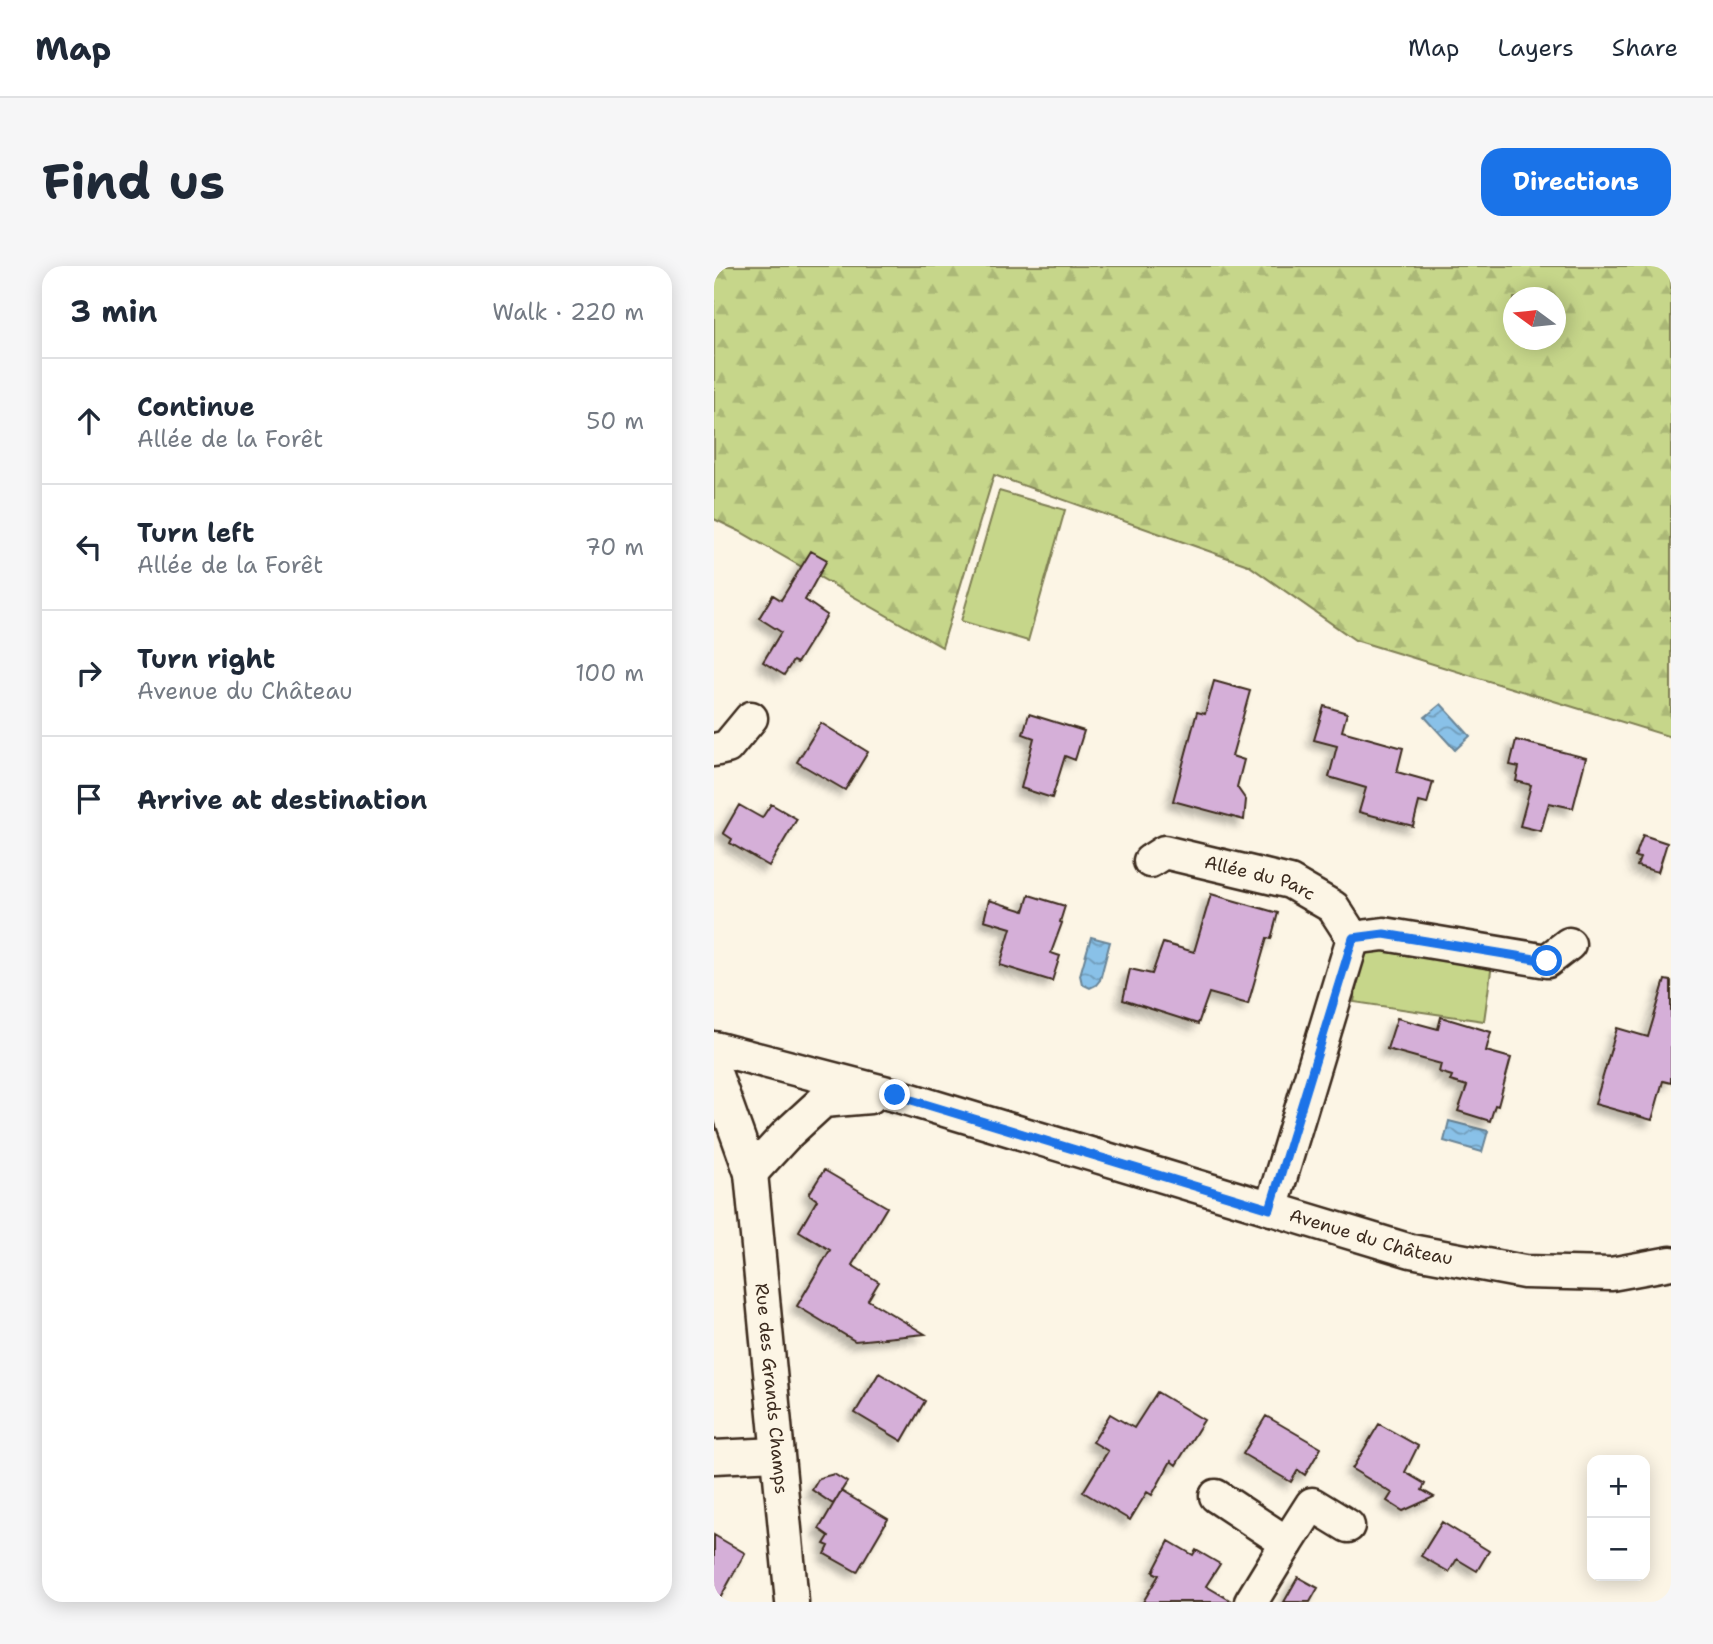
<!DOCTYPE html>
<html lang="en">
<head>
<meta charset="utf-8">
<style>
  :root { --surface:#fff; --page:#f6f6f7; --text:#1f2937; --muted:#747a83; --line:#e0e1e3; --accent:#1a73e8 }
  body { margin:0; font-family:"Shantell Sans",sans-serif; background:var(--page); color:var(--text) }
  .controls { position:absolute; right:21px; bottom:21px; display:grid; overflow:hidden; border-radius:14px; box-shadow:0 4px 18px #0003 }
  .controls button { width:63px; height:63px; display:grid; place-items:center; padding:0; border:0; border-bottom:2px solid var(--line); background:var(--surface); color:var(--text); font:35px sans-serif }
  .compass { position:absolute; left:789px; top:21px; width:63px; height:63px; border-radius:50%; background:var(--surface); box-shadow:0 4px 18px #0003; rotate:285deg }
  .stop { position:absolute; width:21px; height:21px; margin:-16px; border:5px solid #1a73e8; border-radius:50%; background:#fff }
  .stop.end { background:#1a73e8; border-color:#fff; box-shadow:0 2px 7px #0008 }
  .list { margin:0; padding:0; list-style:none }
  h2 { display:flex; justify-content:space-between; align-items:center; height:91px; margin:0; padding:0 28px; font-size:30px }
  h2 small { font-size:23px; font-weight:400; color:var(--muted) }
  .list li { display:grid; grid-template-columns:46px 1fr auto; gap:21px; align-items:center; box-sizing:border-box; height:126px; padding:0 28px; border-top:2px solid var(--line) }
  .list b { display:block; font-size:26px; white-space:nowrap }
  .list p { margin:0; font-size:23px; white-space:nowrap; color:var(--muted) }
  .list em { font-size:23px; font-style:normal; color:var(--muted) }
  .icon { flex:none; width:38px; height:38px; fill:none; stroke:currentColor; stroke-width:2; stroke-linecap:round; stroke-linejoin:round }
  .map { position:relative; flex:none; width:957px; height:1336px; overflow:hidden; border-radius:21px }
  header { display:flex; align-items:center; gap:42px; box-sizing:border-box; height:98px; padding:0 35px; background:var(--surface); border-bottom:2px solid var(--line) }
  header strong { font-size:33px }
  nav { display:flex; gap:38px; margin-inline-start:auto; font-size:24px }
  .intro { display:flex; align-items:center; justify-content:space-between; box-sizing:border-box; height:168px; padding:0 42px }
  h1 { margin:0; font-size:49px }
  .button { padding:18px 32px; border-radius:21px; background:var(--accent); color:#fff; font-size:24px; font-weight:700 }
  main { display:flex; gap:42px; padding:0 42px }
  aside { flex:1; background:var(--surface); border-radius:21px; box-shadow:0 4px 18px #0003 }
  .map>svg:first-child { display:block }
  .grass { fill:#c6d68a; stroke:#808054; stroke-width:2 }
  .forest { fill:url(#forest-firs); stroke:#808054; stroke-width:2; fill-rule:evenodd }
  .water { fill:url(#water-waves); stroke:#6a8597; stroke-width:2 }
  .building { fill:#d5afd8; stroke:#3b2a1e; stroke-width:2; filter:url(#shadow) }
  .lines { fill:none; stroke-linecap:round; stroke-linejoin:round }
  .minor-casing { stroke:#3b2a1e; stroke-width:37 }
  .minor { stroke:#fcf5e5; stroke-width:32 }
  .route { stroke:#1a73e8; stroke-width:9 }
  .labels { text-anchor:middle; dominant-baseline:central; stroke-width:6; stroke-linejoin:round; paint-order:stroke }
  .street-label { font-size:18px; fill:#3b2a1e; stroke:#fcf5e5 }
</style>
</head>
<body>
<header>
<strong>Map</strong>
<nav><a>Map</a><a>Layers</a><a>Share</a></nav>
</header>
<div class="intro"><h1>Find us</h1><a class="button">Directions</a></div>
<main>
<aside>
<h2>3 min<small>Walk · 220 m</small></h2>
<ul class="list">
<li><svg class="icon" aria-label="ahead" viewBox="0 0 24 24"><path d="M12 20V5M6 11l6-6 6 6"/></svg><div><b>Continue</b><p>Allée de la Forêt</p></div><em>50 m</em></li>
<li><svg class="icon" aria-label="left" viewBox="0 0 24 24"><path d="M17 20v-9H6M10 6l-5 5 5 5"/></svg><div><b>Turn left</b><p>Allée de la Forêt</p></div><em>70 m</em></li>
<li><svg class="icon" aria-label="right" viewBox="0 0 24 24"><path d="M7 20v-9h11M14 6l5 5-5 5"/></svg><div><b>Turn right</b><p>Avenue du Château</p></div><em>100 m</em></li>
<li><svg class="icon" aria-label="arrive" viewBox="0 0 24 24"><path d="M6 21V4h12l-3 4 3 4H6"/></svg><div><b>Arrive at destination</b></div></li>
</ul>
</aside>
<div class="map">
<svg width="957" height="1336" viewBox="0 0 957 1336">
  <defs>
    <pattern id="forest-firs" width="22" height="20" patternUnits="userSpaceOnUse" patternTransform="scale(1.75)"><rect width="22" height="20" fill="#c6d68a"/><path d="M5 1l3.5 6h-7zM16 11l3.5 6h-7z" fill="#abb877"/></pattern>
    <pattern id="water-waves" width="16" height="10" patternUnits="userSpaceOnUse" patternTransform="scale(1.75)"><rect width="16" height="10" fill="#89c1e8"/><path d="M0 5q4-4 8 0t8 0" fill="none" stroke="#719dbb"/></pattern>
    <filter id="shadow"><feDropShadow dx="-6" dy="6" stdDeviation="3.5" flood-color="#0004"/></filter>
  </defs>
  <rect width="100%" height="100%" fill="#fcf5e5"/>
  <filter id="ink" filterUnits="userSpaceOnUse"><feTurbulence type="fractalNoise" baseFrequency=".0143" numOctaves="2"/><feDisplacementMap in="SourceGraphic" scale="14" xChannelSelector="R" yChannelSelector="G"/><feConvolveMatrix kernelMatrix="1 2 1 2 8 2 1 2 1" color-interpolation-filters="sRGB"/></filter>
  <g filter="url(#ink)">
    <path class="grass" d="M 285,225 L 351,244 L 314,375 L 247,355 Z
      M 649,679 L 778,698 L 770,755 L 640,736 Z"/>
    <path class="forest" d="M 0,0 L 957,0 L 957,471 L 641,374 L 534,299 L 280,209 L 228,381 L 25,265 L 0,253 ZM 800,32 L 842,32 L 842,74 L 800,74 Z"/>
    <path class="water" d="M 727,438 L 756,470 L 741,484 L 711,451 Z
      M 377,671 L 396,676 L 386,714 L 382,719 L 376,722 L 368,718 L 366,709 Z
      M 735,855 L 774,865 L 768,886 L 730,875 Z"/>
    <path class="building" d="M 97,285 L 113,294 L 91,334 L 113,349 L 83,397 L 79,395 L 70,409 L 49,396 L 67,366 L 45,352 L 59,329 L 67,334 Z
      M 500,415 L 536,425 L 518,490 L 530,494 L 523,521 L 532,534 L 530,554 L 459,535 L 483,446 L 491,448 Z
      M 610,440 L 633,447 L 628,465 L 689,482 L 683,506 L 719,516 L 713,538 L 705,536 L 699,560 L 645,546 L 652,522 L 615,511 L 623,480 L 600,474 Z
      M 315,448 L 370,465 L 361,494 L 351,490 L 338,532 L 307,522 L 320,472 L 309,468 Z
      M 107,457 L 154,486 L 131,524 L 83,496 Z
      M 802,474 L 872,492 L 859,542 L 835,537 L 827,565 L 806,560 L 817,519 L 802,515 L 805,501 L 796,499 Z
      M 57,538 L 83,553 L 55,600 L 16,577 L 18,573 L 9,567 L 25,539 L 48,552 Z
      M 929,569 L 953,577 L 944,606 L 923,600 L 926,592 L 921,591 Z
      M 497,628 L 564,647 L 557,673 L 553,672 L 534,738 L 495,727 L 484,758 L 409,734 L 416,703 L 438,708 L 449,677 L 480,686 Z
      M 315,629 L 351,640 L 346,656 L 348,657 L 337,687 L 346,690 L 338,715 L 286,699 L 297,662 L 270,654 L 275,634 L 310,645 Z
      M 951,714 L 957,715 L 957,817 L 949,815 L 938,854 L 881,838 L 903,762 L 934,771 Z
      M 727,751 L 777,766 L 772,785 L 797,792 L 784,840 L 781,839 L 776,855 L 744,845 L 753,820 L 736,815 L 738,810 L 725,806 L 727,798 L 673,783 L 683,752 L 724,763 Z
      M 110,904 L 173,941 L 138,999 L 165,1016 L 154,1034 L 211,1068 L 141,1075 L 83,1040 L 116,984 L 85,965 L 103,934 L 95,928 Z
      M 165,1107 L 211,1135 L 188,1175 L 141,1147 Z
      M 443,1126 L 490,1154 L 462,1199 L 457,1195 L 438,1229 L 433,1226 L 416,1254 L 369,1226 L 394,1185 L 379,1176 L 396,1148 L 420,1162 Z
      M 552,1150 L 607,1182 L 591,1209 L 584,1204 L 577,1216 L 529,1188 Z
      M 665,1158 L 704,1180 L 691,1206 L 711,1218 L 708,1224 L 720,1231 L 689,1245 L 673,1235 L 678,1227 L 638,1203 Z
      M 120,1208 L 133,1216 L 119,1238 L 98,1224 L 105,1212 Z
      M 127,1225 L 174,1253 L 143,1306 L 111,1288 L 115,1280 L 110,1278 L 115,1270 L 105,1263 Z
      M 728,1256 L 775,1285 L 763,1305 L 743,1293 L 735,1306 L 707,1290 Z
      M 0,1269 L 31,1287 L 4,1336 L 0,1336 Z
      M 455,1275 L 479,1289 L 482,1284 L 506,1298 L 492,1320 L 519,1336 L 429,1336 L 445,1309 L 439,1306 Z
      M 584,1311 L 604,1322 L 596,1336 L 570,1336 Z"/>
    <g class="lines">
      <g class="minor-casing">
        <g id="minor">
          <path d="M 0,484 L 13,481 L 37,452"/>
          <path id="s1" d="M 436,595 L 450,586 L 576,616 L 619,641 L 639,672"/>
          <path id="s2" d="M 0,782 L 181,829 L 697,985 L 810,1006 L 897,1008 L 957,997"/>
          <path id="s3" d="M 0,804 L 37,907 L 78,1336"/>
          <path d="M 37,907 L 73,868 L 109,835 L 156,831"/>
          <path d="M 557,943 L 639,672 L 670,668 L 833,695 L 855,678"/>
          <path d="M 0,1191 L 62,1188"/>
          <path d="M 502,1230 L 573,1277 L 598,1238 L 634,1260"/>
          <path d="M 537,1336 L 573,1277"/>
        </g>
      </g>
      <use href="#minor" class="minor"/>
    </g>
  </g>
  <g class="lines" filter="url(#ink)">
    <path class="route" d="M 181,829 L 556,943 L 639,672 L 670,668 L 833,695"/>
  </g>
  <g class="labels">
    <g class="street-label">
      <text stroke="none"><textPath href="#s1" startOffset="116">Allée du Parc</textPath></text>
      <text stroke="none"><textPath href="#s2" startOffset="684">Avenue du Château</textPath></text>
      <text stroke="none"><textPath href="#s3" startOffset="326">Rue des Grands Champs</textPath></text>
    </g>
  </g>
</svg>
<div class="controls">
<button>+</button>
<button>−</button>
</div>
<svg class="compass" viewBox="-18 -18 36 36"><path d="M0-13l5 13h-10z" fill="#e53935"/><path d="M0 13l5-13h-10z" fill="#747a83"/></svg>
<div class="stop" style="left:833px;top:695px"></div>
<div class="stop end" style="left:181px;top:829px"></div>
</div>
</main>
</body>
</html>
